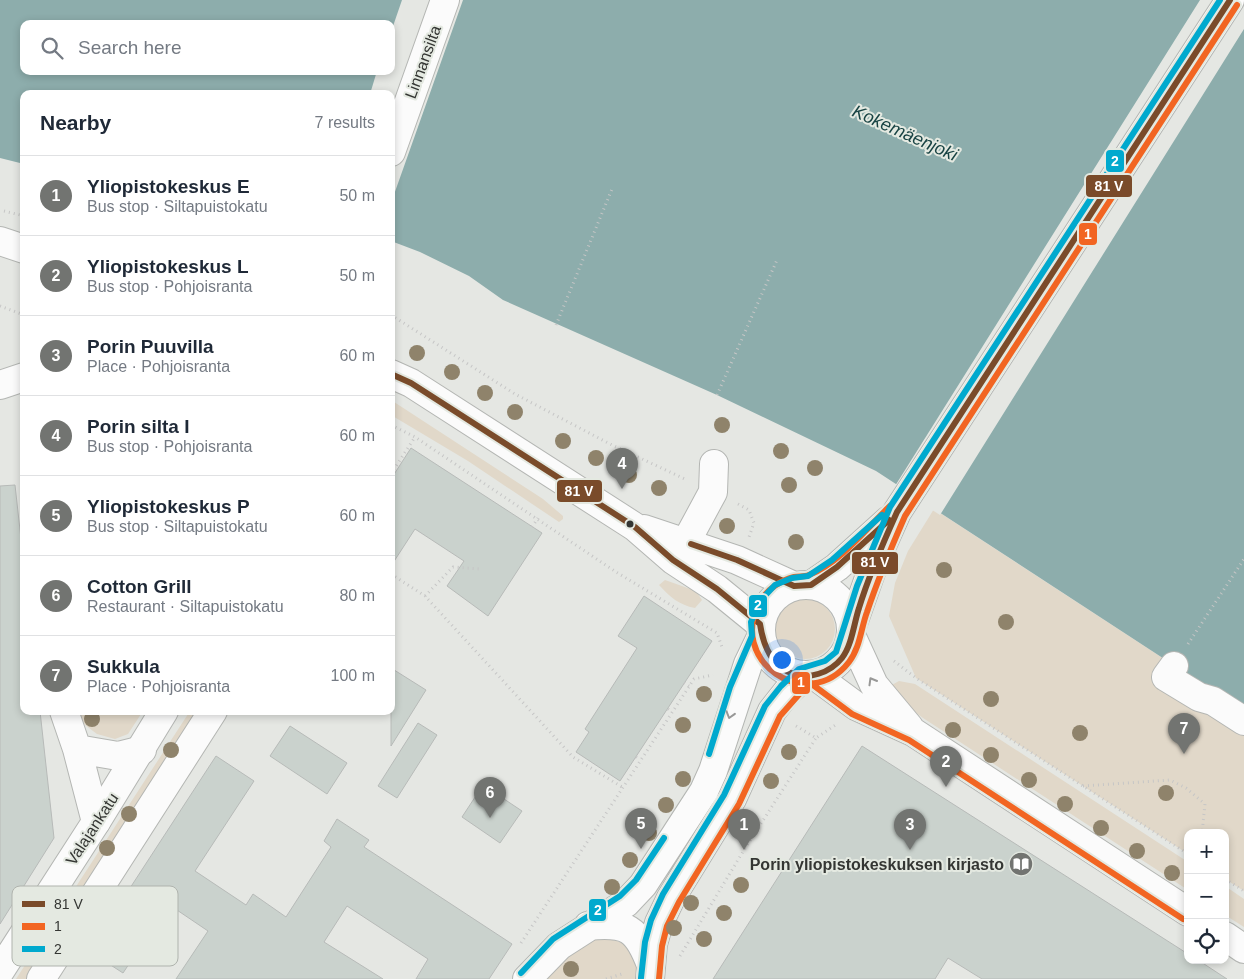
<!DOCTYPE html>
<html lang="en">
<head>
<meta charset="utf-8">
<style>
  :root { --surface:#fff; --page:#f6f6f7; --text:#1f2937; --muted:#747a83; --line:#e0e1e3; --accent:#727471 }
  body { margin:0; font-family:Arial,sans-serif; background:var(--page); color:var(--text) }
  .controls { position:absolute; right:15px; bottom:15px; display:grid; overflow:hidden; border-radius:10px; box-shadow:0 2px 8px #0003 }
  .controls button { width:45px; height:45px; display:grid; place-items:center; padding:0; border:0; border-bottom:1px solid var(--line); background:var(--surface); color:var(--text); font:25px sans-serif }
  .you { position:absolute; left:781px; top:659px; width:18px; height:18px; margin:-12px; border:4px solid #fff; border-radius:50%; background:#1a73e8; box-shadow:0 0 0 8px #1a73e833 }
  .badge { display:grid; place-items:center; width:32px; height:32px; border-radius:50%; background:var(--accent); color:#fff; font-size:16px; font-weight:700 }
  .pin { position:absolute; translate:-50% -41px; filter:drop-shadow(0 1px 2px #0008) }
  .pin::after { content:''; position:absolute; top:26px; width:18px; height:15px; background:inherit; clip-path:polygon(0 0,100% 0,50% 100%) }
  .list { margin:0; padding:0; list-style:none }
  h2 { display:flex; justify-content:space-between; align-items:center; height:65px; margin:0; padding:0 20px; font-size:21px }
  h2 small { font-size:16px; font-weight:400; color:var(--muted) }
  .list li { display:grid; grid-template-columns:32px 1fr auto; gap:15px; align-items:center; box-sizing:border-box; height:80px; padding:0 20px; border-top:1px solid var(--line) }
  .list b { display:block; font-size:19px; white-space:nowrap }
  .list p { margin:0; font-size:16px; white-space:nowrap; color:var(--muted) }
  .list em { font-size:16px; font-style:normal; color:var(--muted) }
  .icon { flex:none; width:28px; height:28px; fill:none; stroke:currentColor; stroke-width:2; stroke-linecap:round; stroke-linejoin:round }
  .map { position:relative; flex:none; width:1244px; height:979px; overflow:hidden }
  .search { position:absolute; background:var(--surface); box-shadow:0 2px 8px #0003; left:20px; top:20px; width:375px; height:55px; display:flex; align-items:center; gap:12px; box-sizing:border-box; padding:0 18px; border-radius:10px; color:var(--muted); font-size:19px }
  .panel { position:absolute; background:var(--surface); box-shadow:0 2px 8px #0003; left:20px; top:90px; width:375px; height:625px; border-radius:10px }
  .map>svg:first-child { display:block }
  .green { fill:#e1d8c9 }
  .water { fill:#8dadac; fill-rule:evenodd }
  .pier { fill:#e5e7e3 }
  .building { fill:#cad2cd; stroke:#b7bab8 }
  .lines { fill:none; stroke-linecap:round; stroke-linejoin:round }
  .minor-casing { stroke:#b4b6b3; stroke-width:30 }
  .major-casing { stroke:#b4b6b3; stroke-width:30 }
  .path { stroke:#c6c6c6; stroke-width:3; stroke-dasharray:1 4; stroke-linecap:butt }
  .minor { stroke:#fbfbfb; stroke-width:28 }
  .major { stroke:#fbfbfb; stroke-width:28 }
  .bus-1-casing { stroke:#e4e9e1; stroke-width:10 }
  .bus-2-casing { stroke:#e4e9e1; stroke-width:10 }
  .bus-3-casing { stroke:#e4e9e1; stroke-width:10 }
  .bus-1 { stroke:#7a4b2a; stroke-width:6 }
  .bus-2 { stroke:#f26522; stroke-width:6 }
  .bus-3 { stroke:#00a9ce; stroke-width:6 }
  .tree { fill:#8f836b }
  .oneway { stroke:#989897 }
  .bus-dot { fill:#343633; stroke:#e4e9e1; stroke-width:2 }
  .labels { text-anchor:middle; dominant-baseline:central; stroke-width:4; stroke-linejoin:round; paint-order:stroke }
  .street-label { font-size:16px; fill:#343633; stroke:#e4e9e1 }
  .poi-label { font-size:16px; font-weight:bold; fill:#343633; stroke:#e4e9e1; text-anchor:end }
  .water-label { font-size:18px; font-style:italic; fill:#194444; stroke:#e4e9e1 }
  .key { fill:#e4e9e1; stroke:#afb3ad; stroke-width:1 }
  .key-label { font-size:14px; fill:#343633 }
  .line-badge { stroke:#e4e9e1; stroke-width:2 }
  .badge-label { font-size:14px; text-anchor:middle; font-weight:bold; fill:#fff }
</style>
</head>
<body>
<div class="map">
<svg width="1244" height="979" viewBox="0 0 1244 979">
  <rect width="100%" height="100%" fill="#e5e7e3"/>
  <path class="green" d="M 391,400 L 543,499 L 563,516 L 563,519 L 559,522 L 468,461 L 391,415 Z
    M 934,509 L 1244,711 L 1244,891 L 1225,879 L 1225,833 L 1188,833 L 1188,854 L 916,678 L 889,616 L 895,583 L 908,551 Z
    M 665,580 L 696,591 L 702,600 L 695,608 C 679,605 670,597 659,585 Z
    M775 629a30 30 0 1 1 60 0a30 30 0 1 1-60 0Z
    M 899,681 L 915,684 L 1188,862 L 1188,890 L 923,718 L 904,704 L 890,686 Z
    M 77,711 L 143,711 L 128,734 L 115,739 L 97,734 L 85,725 Z
    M 190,711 L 201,711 L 26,979 L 16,979 Z
    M 1225,886 L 1244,899 L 1244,927 L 1225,915 Z
    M 592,939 C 629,938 630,946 640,979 L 543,979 L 559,958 Z"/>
  <path class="water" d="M 0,0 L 1244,0 L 1244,711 L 876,471 L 717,395 L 503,300 L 469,276 L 420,252 L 391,241 L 391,94 L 24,94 L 24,164 L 0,158 ZM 24,24 L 391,24 L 391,71 L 24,71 Z"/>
  <path class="pier" d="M 402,0 L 463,0 L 391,203 L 391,94 L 370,94 L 377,71 L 391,71 L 391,32 Z
    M 1200,0 L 1244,0 L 1244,29 L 940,515 L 895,486 Z"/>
  <path class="building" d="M 411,448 L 542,533 L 488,616 L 447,586 L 464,561 L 415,529 L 391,566 L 391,479 Z
    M 15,485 L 24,566 L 24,711 L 40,711 L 54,838 L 0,924 L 0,486 Z
    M 644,596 L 712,641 L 620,781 L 576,752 L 589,732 L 585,729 L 637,648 L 618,636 Z
    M 391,668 L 426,690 L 391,746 Z
    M 418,723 L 437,735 L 397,798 L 378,786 Z
    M 290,726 L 347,763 L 327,794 L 270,756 Z
    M 862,746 L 1188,954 L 1188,960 L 1198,960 L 1227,979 L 982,979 L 948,958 L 935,979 L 713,979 Z
    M 216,756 L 254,781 L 195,871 L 246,905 L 253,894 L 286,917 L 331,847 L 324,841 L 337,819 L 369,840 L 364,847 L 512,944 L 489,979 L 416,979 L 428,959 L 347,906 L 324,942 L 383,979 L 176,979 L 208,931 L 171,906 L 164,917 L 161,916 L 123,973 L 89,951 Z
    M 483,785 L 522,811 L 500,843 L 462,817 Z"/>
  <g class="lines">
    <g class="minor-casing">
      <path id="minor" d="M 0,385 L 24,377
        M 686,542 L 713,492 L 714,464
        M 851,635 L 874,685 L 909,727
        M 1174,666 L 1166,677 L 1199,697 L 1213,701 L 1244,721
        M 814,675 L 856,706 L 913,732 L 1188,912
        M 64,711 L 77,749 L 96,822
        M 77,749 L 118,756 L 142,750
        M 1225,936 L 1244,949
        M 41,979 L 213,711"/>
    </g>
    <g class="major-casing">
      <path id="major" d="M 391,152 L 445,0
        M 0,241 L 24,249
        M 391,374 L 411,383 L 635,527 L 673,560 L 717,589 L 760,624
        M 644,529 L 737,560 L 794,586
        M761 630a45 45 0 1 1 90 0a45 45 0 1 1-90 0Z
        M 811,585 L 837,567 L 889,520
        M 851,629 L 875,561 L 897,512 L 1230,0
        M 588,926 C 627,922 637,928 651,965
        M 0,971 L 96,822 L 164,711
        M 527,979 L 559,946 L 626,903 L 643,885 L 704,791 L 713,771 L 748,664 L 761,637
        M 650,979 L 653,944 L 659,923 L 671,898 L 732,799 L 772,711 L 787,692 L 804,676"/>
    </g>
    <path class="path" d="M 4,211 L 24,216
      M 0,306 L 24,315
      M 391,315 L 515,394 L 610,444 L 687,480
      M 556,325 L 612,189
      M 717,395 L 777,260
      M 391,425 L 415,437 L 616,572 L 717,633 L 723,650
      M 391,474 L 415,437
      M 738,504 L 749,510 L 754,523 L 749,537
      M 532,527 L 538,518
      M 391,574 L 425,596 L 573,757 L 622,787
      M 425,596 L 453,567 L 480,569
      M 1188,644 L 1244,559
      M 894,661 L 916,678 L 1188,854
      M 684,683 L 689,686
      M 668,709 L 672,712
      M 796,726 L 816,738 L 837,724
      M 636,757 L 640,760
      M 1083,786 L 1170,780 L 1186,788 L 1205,804 L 1202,833
      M 1225,879 L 1244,891
      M 521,943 L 694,679 L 713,675
      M 680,956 L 744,850 L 816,738
      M 606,979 L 622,974"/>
    <use href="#minor" class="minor"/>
    <use href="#major" class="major"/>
    <g class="bus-1-casing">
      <path id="bus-1" d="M 391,374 L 411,383 L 635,527 L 673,560 L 717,589 L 760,624 C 763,644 770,665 791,673 C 809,680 830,673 842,658 C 852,645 854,623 859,608 C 869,575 883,543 897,512 L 1230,0
        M 691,544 L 737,560 L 794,586 L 811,585 L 837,567 L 889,520"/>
    </g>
    <g class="bus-2-casing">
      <path id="bus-2" d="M 890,506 C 866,529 841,562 809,575 C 805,577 799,576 794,577 C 781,580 768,589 761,600 C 725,660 807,716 849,662 C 860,648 861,628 867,612 C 878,579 891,548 905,516 L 1237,5
        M 809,682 L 852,714 L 909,740 L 1183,919
        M 659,979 L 662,946 L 667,926 L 679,902 L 739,804 L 780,716 L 810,682"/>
    </g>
    <g class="bus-3-casing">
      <path id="bus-3" d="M 709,754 L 730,687 L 752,636 L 751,622 L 760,601 L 775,585 L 792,578 L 808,576 L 832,560 L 882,515
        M 521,973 L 553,939 L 620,896 L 636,880 L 664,838
        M 641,978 L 645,942 L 651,920 L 663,894 L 724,795 L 765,706 L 781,686 L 799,669 L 825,661 L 836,652 L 857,586 L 890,507 L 1220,0"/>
    </g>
    <use href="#bus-1" class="bus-1"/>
    <use href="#bus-2" class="bus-2"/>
    <use href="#bus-3" class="bus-3"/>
  </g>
  <g class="tree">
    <circle cx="417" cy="353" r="8"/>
    <circle cx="452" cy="372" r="8"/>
    <circle cx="485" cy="393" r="8"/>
    <circle cx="515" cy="412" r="8"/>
    <circle cx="722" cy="425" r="8"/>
    <circle cx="563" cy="441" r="8"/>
    <circle cx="781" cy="451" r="8"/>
    <circle cx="596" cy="458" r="8"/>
    <circle cx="815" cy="468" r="8"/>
    <circle cx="629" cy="475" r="8"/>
    <circle cx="789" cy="485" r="8"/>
    <circle cx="659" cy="488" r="8"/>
    <circle cx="727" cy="526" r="8"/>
    <circle cx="796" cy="542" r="8"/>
    <circle cx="944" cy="570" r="8"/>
    <circle cx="1006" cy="622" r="8"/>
    <circle cx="704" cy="694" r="8"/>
    <circle cx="991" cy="699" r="8"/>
    <circle cx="92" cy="719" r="8"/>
    <circle cx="683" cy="725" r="8"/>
    <circle cx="953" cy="730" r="8"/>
    <circle cx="1080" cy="733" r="8"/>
    <circle cx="171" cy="750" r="8"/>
    <circle cx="789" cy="752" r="8"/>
    <circle cx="991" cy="755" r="8"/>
    <circle cx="683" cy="779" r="8"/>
    <circle cx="1029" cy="780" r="8"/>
    <circle cx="771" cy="781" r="8"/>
    <circle cx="1166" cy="793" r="8"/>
    <circle cx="1065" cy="804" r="8"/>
    <circle cx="666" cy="805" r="8"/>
    <circle cx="129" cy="814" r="8"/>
    <circle cx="1101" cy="828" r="8"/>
    <circle cx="649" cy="833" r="8"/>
    <circle cx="107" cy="848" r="8"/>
    <circle cx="1137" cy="851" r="8"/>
    <circle cx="630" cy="860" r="8"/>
    <circle cx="1172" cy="873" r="8"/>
    <circle cx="741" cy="885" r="8"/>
    <circle cx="612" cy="887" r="8"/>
    <circle cx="691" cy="903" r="8"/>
    <circle cx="724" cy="913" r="8"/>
    <circle cx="674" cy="928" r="8"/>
    <circle cx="704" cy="939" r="8"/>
    <circle cx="571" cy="969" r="8"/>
  </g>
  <defs><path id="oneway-chevron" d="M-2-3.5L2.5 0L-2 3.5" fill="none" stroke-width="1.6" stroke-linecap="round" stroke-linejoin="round" transform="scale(1.25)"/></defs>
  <g class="oneway">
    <use href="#oneway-chevron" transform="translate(872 681) rotate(-120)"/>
    <use href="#oneway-chevron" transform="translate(730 715) rotate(107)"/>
  </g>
  <defs>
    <g id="library-disc" transform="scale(1.25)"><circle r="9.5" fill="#727471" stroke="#e4e9e1"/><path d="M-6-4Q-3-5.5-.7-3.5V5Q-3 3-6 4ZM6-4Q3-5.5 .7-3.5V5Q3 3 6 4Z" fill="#fff"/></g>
  </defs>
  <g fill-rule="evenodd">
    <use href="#library-disc" x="1021" y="864"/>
  </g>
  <circle class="bus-dot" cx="630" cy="524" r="4.5"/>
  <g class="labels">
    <g class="street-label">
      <text transform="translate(423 62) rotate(-70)">Linnansilta</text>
      <text transform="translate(92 829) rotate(-57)">Valajankatu</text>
    </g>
    <g class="poi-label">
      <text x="1004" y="864">Porin yliopistokeskuksen kirjasto</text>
    </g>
    <g class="water-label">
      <text transform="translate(905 133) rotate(24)">Kokemäenjoki</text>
    </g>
  </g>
  <rect x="12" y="886" width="166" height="80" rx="8" class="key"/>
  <rect x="22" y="901" width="23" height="6" fill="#7a4b2a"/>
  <rect x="22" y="923" width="23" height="7" fill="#f26522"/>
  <rect x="22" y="946" width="23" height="6" fill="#00a9ce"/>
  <g class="key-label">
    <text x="54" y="909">81 V</text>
    <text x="54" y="931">1</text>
    <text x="54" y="954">2</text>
  </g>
  <g class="line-badge">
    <rect x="1105" y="149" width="20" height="24" rx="5" fill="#00a9ce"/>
    <rect x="1085" y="174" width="48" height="24" rx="5" fill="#7a4b2a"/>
    <rect x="1078" y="222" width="20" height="24" rx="5" fill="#f26522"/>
    <rect x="556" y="479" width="47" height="24" rx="5" fill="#7a4b2a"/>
    <rect x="851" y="551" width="48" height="24" rx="5" fill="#7a4b2a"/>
    <rect x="748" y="594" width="20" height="24" rx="5" fill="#00a9ce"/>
    <rect x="791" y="671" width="20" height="24" rx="5" fill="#f26522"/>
    <rect x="588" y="898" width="19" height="24" rx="5" fill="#00a9ce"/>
  </g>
  <g class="badge-label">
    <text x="1115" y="166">2</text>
    <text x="1109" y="191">81 V</text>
    <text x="1088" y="239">1</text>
    <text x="579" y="496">81 V</text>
    <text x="875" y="567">81 V</text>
    <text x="758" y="610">2</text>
    <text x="801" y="687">1</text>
    <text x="598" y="915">2</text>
  </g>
</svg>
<div class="controls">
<button>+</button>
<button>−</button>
<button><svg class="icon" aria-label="locate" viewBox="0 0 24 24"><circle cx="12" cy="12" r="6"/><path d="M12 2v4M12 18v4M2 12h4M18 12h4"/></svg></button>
</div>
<div class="you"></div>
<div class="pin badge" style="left:744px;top:850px">1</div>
<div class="pin badge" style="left:946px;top:787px">2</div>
<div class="pin badge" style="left:910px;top:850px">3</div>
<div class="pin badge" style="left:622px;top:489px">4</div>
<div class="pin badge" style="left:641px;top:849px">5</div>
<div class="pin badge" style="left:490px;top:818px">6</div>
<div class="pin badge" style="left:1184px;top:754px">7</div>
<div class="search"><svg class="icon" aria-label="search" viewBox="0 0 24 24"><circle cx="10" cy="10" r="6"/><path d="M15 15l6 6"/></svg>Search here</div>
<section class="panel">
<h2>Nearby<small>7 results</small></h2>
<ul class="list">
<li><span class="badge">1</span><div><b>Yliopistokeskus E</b><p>Bus stop · Siltapuistokatu</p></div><em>50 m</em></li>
<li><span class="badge">2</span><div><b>Yliopistokeskus L</b><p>Bus stop · Pohjoisranta</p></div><em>50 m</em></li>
<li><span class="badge">3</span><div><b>Porin Puuvilla</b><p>Place · Pohjoisranta</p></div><em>60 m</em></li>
<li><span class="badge">4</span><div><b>Porin silta I</b><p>Bus stop · Pohjoisranta</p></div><em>60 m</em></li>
<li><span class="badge">5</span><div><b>Yliopistokeskus P</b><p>Bus stop · Siltapuistokatu</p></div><em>60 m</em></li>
<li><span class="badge">6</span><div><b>Cotton Grill</b><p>Restaurant · Siltapuistokatu</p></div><em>80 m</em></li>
<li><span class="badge">7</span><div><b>Sukkula</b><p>Place · Pohjoisranta</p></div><em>100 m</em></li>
</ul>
</section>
</div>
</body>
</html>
